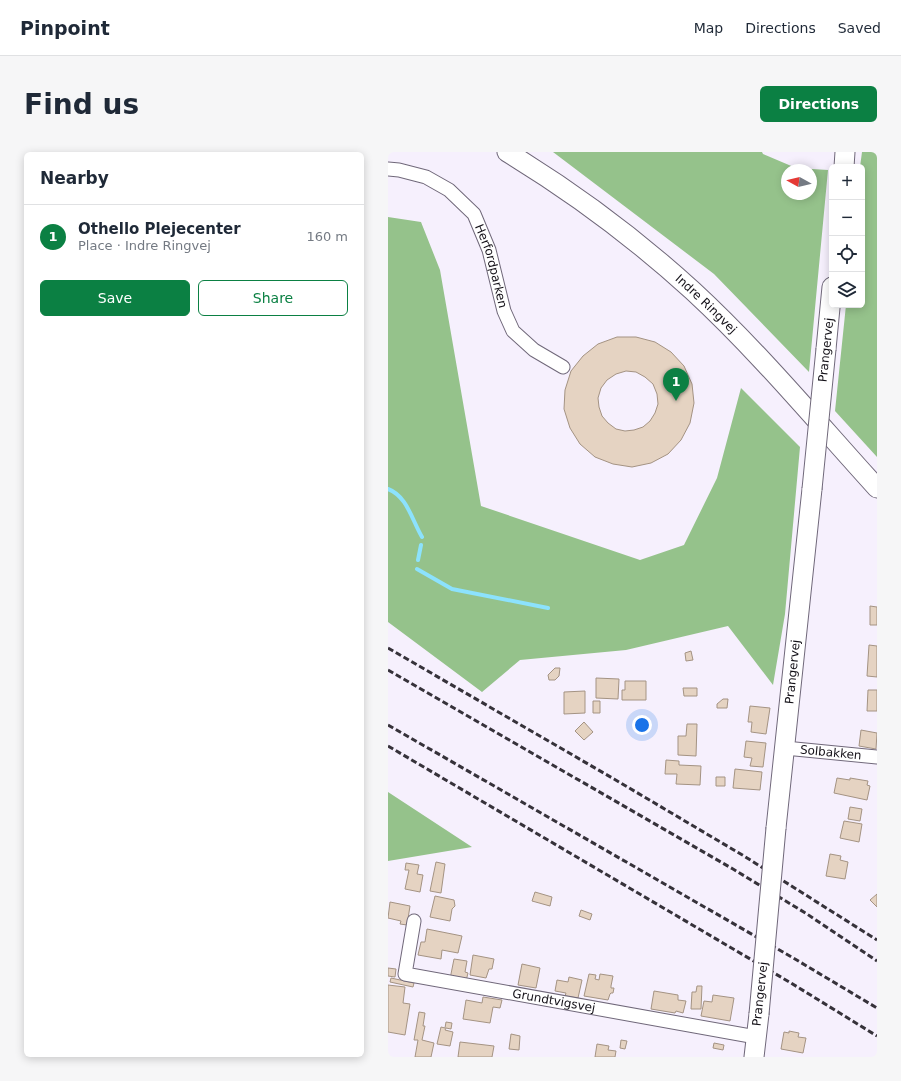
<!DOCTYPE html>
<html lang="en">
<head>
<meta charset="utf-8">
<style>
  :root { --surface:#fff; --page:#f6f6f7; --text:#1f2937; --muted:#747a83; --line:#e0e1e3; --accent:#0b8043 }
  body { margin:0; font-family:"DejaVu Sans",sans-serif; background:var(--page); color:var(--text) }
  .controls { position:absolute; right:12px; top:12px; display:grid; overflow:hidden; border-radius:6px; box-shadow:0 2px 10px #0003 }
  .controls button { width:36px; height:36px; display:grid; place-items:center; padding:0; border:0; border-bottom:1px solid var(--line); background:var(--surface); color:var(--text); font:20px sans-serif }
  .compass { position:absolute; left:393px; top:12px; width:36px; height:36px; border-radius:50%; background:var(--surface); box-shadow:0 2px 10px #0003; rotate:278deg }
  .you { position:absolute; left:254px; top:573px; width:14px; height:14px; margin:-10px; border:3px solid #fff; border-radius:50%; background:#1a73e8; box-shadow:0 0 0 6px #1a73e833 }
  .badge { display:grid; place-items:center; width:26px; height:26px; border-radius:50%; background:var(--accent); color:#fff; font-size:13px; font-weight:700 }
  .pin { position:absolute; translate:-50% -33px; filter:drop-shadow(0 1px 2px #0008) }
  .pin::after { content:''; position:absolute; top:21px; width:14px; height:12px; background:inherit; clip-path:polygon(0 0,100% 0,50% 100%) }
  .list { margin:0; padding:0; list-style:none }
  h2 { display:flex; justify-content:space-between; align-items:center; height:52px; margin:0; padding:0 16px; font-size:17px }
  h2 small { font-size:13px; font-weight:400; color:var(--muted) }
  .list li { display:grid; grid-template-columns:26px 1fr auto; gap:12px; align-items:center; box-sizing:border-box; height:64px; padding:0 16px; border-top:1px solid var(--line) }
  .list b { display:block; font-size:15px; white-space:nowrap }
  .list p { margin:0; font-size:13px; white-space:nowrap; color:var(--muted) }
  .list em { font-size:13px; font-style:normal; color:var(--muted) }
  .actions { display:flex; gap:8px; padding:12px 16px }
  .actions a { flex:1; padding:9px 0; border:1px solid var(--accent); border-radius:6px; text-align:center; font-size:14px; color:var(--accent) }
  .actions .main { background:var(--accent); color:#fff }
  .icon { flex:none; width:22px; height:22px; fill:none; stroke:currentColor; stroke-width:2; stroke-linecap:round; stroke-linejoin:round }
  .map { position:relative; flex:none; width:489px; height:905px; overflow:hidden; border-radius:6px }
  header { display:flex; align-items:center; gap:24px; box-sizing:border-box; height:56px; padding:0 20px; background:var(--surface); border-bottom:1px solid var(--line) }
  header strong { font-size:19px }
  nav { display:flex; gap:22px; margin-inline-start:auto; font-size:14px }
  .intro { display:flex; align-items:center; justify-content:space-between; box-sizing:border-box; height:96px; padding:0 24px }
  h1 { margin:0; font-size:28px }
  .button { padding:10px 18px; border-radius:6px; background:var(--accent); color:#fff; font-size:14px; font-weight:700 }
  main { display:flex; gap:24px; padding:0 24px }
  aside { flex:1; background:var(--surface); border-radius:6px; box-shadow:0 2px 10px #0003 }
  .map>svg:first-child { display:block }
  .forest { fill:#95c28b; fill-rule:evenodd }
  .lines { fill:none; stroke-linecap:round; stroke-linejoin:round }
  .stream { stroke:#8ce2fd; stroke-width:4 }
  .building { fill:#e5d3c2; stroke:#a49383; fill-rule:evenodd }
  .street-casing { stroke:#70687a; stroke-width:15 }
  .secondary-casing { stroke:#70687a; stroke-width:21 }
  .street { stroke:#fff; stroke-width:13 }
  .secondary { stroke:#fff; stroke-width:19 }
  .rail { stroke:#36323a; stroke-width:3; stroke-dasharray:6 3; stroke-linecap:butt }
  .secondary-bridge-casing { stroke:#70687a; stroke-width:21; stroke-linecap:butt }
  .secondary-bridge { stroke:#fff; stroke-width:19 }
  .labels { text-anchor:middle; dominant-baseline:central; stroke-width:3.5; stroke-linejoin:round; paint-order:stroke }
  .street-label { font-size:12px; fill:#131017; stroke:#fff }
</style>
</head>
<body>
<header>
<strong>Pinpoint</strong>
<nav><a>Map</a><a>Directions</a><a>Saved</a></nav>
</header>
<div class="intro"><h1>Find us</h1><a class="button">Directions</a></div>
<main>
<aside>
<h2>Nearby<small></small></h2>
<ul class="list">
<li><span class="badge">1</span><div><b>Othello Plejecenter</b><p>Place · Indre Ringvej</p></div><em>160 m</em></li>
</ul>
<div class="actions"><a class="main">Save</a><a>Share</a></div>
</aside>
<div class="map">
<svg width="489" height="905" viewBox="0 0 489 905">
  <rect width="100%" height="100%" fill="#f6f0fd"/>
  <path class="forest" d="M 165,0 L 374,0 L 375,2 L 408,16 L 440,18 L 421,220 L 326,122 ZM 399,18 L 423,18 L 423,42 L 399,42 Z
    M 474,0 L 489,0 L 489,305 L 447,259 L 458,153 L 474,153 L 474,15 L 472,15 Z
    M 0,65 L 33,70 L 52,118 L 93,354 L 252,408 L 296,393 L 329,326 L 353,236 L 412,295 L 397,462 L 385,533 L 340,474 L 238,498 L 132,508 L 94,540 L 0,470 Z
    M 0,640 L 84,695 L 0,709 Z"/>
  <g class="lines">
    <path class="stream" d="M 0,337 C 19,344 24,368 34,385
      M 30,408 L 33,393
      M 29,417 L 64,437 L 160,456"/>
  </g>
  <path class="building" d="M 229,185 L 248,185 L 267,190 L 283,200 L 296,214 L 304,232 L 306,251 L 302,271 L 293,288 L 280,302 L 263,311 L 244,315 L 225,312 L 207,305 L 192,292 L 182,276 L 176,257 L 177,238 L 183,219 L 195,204 L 210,192 ZM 238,219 L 248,220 L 257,225 L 265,232 L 269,242 L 270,252 L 267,261 L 262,269 L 255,275 L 246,278 L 237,279 L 228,277 L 220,271 L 214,264 L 211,255 L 210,246 L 213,236 L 219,228 L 228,222 Z
    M 482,454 L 489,455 L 489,473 L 482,473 Z
    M 481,493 L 489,494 L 489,525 L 479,524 Z
    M 303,499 L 305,508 L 298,509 L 297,501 Z
    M 167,516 L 172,516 L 171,524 L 167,528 L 161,528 L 160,523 Z
    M 208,526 L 231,527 L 230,547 L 208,546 Z
    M 237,529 L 258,529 L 258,548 L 234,548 L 234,538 L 237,538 Z
    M 295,536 L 309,536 L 309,544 L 296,544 Z
    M 480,538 L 489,538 L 489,559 L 479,559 Z
    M 197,539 L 197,561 L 176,562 L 176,540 Z
    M 335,547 L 340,547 L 339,556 L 329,556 L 329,552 Z
    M 205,549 L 212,549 L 212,561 L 205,561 Z
    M 362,554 L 382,556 L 378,582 L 363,580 L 364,570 L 360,570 Z
    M 196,570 L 205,580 L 196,588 L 187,579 Z
    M 299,572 L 309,572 L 308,604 L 290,603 L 290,584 L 298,584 Z
    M 473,578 L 489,581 L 488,597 L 471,594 Z
    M 358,589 L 378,591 L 375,615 L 362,614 L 364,606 L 356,605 Z
    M 278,608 L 291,609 L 291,613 L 313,614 L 312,633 L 288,632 L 289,622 L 277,622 Z
    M 347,617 L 374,620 L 372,638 L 345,636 Z
    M 328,625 L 337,625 L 337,634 L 328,634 Z
    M 449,626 L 462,628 L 462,626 L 480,629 L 479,633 L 482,634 L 479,648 L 446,641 Z
    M 462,655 L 474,657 L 472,669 L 460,667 Z
    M 456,669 L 474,672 L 471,690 L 452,686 Z
    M 442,702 L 453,704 L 452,708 L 460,710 L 457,727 L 438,724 Z
    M 48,710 L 57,712 L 53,741 L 42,739 Z
    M 18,711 L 31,713 L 29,722 L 35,723 L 32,740 L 17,737 L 21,718 L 17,718 Z
    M 147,740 L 164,745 L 162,754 L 144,749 Z
    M 489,742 L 489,755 L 482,748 Z
    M 47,744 L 66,748 L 67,754 L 64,757 L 62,769 L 42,765 Z
    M 2,750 L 22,754 L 19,773 L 12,772 L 13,769 L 0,766 Z
    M 193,758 L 204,762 L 202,768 L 191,764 Z
    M 39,777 L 74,784 L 70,801 L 54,798 L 53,807 L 30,803 L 33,790 L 37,790 Z
    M 85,803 L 106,807 L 104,817 L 101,817 L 98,826 L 82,823 Z
    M 66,807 L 79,809 L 77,820 L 80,821 L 78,829 L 62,827 Z
    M 134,812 L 152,816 L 148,836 L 130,833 Z
    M 0,816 L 8,817 L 7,825 L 0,824 Z
    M 201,822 L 208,823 L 207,827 L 211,828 L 212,822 L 225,824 L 223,834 L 223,836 L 226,836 L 225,841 L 223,841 L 222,842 L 220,848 L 196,844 Z
    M 181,825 L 194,828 L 190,846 L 177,844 L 178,841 L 167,839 L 169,828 L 180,830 Z
    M 3,826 L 26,831 L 25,835 L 2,830 Z
    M 0,833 L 17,835 L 15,851 L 22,852 L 17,883 L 0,880 Z
    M 309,834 L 314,834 L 313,857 L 303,857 L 304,840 L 308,840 Z
    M 266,839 L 290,843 L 290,848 L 298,849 L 295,861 L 288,859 L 287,861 L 263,857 Z
    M 325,843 L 346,846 L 342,869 L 313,864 L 316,849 L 324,850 Z
    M 95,845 L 114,848 L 112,856 L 105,855 L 102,871 L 75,867 L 78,848 L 94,851 Z
    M 31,860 L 37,861 L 35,874 L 37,874 L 34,888 L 46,891 L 43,905 L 27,905 L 30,888 L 26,888 Z
    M 58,870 L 64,871 L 63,877 L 58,876 L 57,878 L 65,880 L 62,894 L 49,892 L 53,875 L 57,876 Z
    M 401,879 L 411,881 L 410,885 L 418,886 L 415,901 L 393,897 L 396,880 L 401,881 Z
    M 123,882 L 132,884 L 131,898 L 121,897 Z
    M 233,888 L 239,889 L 237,897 L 232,896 Z
    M 72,890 L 106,894 L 104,905 L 70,905 Z
    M 326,891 L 336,893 L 335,898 L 325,896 Z
    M 209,892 L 221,894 L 220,898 L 228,899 L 227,905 L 207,905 Z"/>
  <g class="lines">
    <g class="street-casing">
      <g id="street">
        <path id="s1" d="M 0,17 L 11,18 L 38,25 L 61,38 L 86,62 L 101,98 L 116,159 L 125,179 L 146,198 L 175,215"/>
        <path id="s2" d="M 397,596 L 489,605"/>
        <path id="s3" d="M 26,769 L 17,822 L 368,885"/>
      </g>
    </g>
    <g class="secondary-casing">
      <g id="secondary">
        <path id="s4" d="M 119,0 C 185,40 248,87 305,139 C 371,200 429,270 489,336"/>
        <path d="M 456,15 L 457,0"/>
        <path d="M 438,197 L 444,135"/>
        <path id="s5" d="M 388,676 L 424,337"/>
        <path d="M 366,905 L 371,862"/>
      </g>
    </g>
    <use href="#street" class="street"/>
    <use href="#secondary" class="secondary"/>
    <path class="rail" d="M 0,496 L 226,627 L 356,704 L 489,788
      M 0,518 L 345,717 L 419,762 L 489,809
      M 0,573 L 407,807 L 489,856
      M 0,594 L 403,831 L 489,884"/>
    <g class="secondary-bridge-casing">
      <path id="secondary-bridge" d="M 424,337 L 438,197
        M 371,862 L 388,676"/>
    </g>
    <use href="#secondary-bridge" class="secondary-bridge"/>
  </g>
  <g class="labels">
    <g class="street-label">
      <text stroke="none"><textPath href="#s1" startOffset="155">Herfordparken</textPath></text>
      <text stroke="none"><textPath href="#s4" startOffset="251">Indre Ringvej</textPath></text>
      <text transform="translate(438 198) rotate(-84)">Prangervej</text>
      <text stroke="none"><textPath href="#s5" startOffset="157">Prangervej</textPath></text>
      <text stroke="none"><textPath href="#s2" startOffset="46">Solbakken</textPath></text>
      <text transform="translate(372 842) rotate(-84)">Prangervej</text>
      <text stroke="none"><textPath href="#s3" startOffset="205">Grundtvigsvej</textPath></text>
    </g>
  </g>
</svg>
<div class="controls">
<button>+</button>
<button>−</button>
<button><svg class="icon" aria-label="locate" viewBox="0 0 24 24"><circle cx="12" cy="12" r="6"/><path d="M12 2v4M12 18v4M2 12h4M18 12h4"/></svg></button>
<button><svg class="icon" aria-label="layers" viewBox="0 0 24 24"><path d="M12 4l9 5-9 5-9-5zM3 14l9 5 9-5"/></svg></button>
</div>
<svg class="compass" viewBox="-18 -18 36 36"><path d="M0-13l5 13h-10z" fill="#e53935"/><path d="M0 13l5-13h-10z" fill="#747a83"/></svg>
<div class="you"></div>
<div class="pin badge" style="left:288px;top:249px">1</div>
</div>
</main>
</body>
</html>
